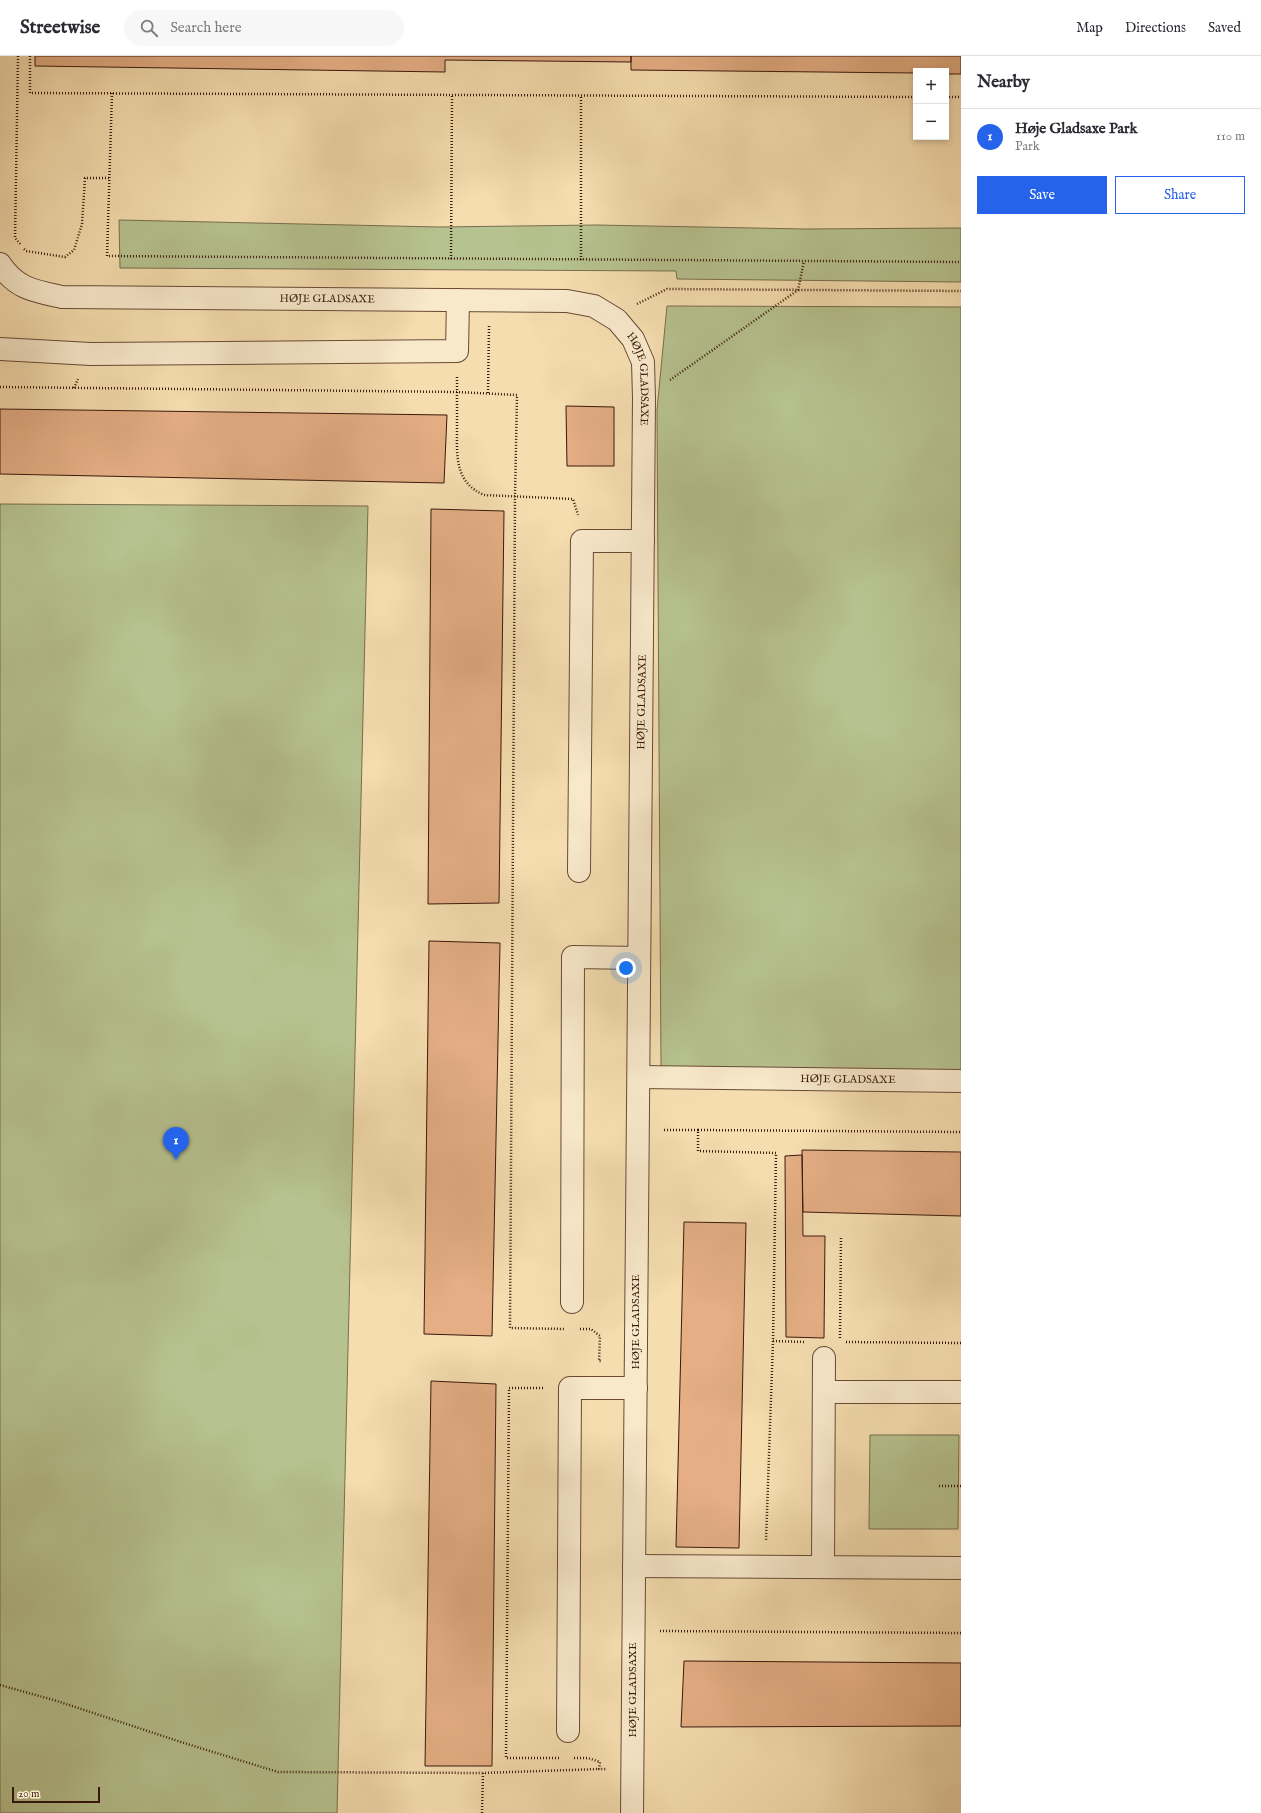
<!DOCTYPE html>
<html lang="en">
<head>
<meta charset="utf-8">
<style>
  :root { --surface:#fff; --page:#f7f7f7; --text:#2b2b33; --muted:#7c7c81; --line:#e1e1e2; --accent:#2563eb }
  body { margin:0; font-family:"IM FELL English",serif; background:var(--page); color:var(--text) }
  .controls { position:absolute; right:12px; top:12px; display:grid; overflow:hidden; border-radius:0px; box-shadow:0 2px 6px #0003 }
  .controls button { width:36px; height:36px; display:grid; place-items:center; padding:0; border:0; border-bottom:1px solid var(--line); background:var(--surface); color:var(--text); font:20px sans-serif }
  .scale { position:absolute; left:12px; bottom:10px; width:88px; box-sizing:border-box; padding-left:4px; border:2px solid #3a190d; border-top:0; font-size:11px; line-height:14px; white-space:nowrap; color:#3a190d; -webkit-text-stroke:3px #f8e9cb; paint-order:stroke }
  .you { position:absolute; left:626px; top:912px; width:14px; height:14px; margin:-10px; border:3px solid #fff; border-radius:50%; background:#1a73e8; box-shadow:0 0 0 6px #1a73e833 }
  .badge { display:grid; place-items:center; width:26px; height:26px; border-radius:50%; background:var(--accent); color:#fff; font-size:13px; font-weight:700 }
  .pin { position:absolute; translate:-50% -33px; filter:drop-shadow(0 1px 2px #0008) }
  .pin::after { content:''; position:absolute; top:21px; width:14px; height:12px; background:inherit; clip-path:polygon(0 0,100% 0,50% 100%) }
  .list { margin:0; padding:0; list-style:none }
  h2 { display:flex; justify-content:space-between; align-items:center; height:52px; margin:0; padding:0 16px; font-size:17px }
  h2 small { font-size:13px; font-weight:400; color:var(--muted) }
  .list li { display:grid; grid-template-columns:26px 1fr auto; gap:12px; align-items:center; box-sizing:border-box; height:56px; padding:0 16px; border-top:1px solid var(--line) }
  .list b { display:block; font-size:15px; white-space:nowrap }
  .list p { margin:0; font-size:13px; white-space:nowrap; color:var(--muted) }
  .list em { font-size:13px; font-style:normal; color:var(--muted) }
  .actions { display:flex; gap:8px; padding:12px 16px }
  .actions a { flex:1; padding:9px 0; border:1px solid var(--accent); border-radius:0px; text-align:center; font-size:14px; color:var(--accent) }
  .actions .main { background:var(--accent); color:#fff }
  .icon { flex:none; width:22px; height:22px; fill:none; stroke:currentColor; stroke-width:2; stroke-linecap:round; stroke-linejoin:round }
  .map { position:relative; flex:none; width:961px; height:1757px; overflow:hidden }
  header { display:flex; align-items:center; gap:24px; box-sizing:border-box; height:56px; padding:0 20px; background:var(--surface); border-bottom:1px solid var(--line) }
  header strong { font-size:19px }
  nav { display:flex; gap:22px; margin-inline-start:auto; font-size:14px }
  .search { width:280px; height:36px; background:var(--page); display:flex; align-items:center; gap:10px; box-sizing:border-box; padding:0 14px; border-radius:22px; color:var(--muted); font-size:15px }
  main { display:flex }
  aside { flex:1; background:var(--surface) }
  .map>svg:first-child { display:block }
  .green { fill:#b6c28f; stroke:#786e4e }
  .building { fill:#e5ae85; stroke:#3a190d }
  .lines { fill:none; stroke-linecap:round; stroke-linejoin:round }
  .minor-casing { stroke:#694a36; stroke-width:24 }
  .path { stroke:#3a190d; stroke-width:2.5; stroke-dasharray:1 2; stroke-linecap:butt }
  .minor { stroke:#f8e9cb; stroke-width:22 }
  .labels { text-anchor:middle; dominant-baseline:central; stroke-width:3; stroke-linejoin:round; paint-order:stroke }
  .street-label { font-size:11px; fill:#3a190d; stroke:#f8e9cb }
</style>
</head>
<body>
<header>
<strong>Streetwise</strong>
<div class="search"><svg class="icon" aria-label="search" viewBox="0 0 24 24"><circle cx="10" cy="10" r="6"/><path d="M15 15l6 6"/></svg>Search here</div>
<nav><a>Map</a><a>Directions</a><a>Saved</a></nav>
</header>
<main>
<div class="map">
<svg width="961" height="1757" viewBox="0 0 961 1757">
  <rect width="100%" height="100%" fill="#f5ddaf"/>
  <filter id="stains"><feTurbulence type="fractalNoise" baseFrequency=".005" numOctaves="4"/><feColorMatrix values="0 0 0 0 .2 0 0 0 0 .09 0 0 0 0 .02 0 0 0 .5 -.17"/></filter>
  <radialGradient id="worn" r=".72"><stop offset=".6" stop-color="#630" stop-opacity="0"/><stop offset="1" stop-color="#630" stop-opacity=".3"/></radialGradient>
  <path class="green" d="M 119,164 L 439,171 L 597,169 L 805,173 L 961,172 L 961,226 L 677,223 L 676,215 L 120,212 Z
    M 667,250 L 961,251 L 961,1017 L 661,1011 L 657,354 Z
    M 0,448 L 368,450 L 337,1757 L 0,1757 Z
    M 870,1379 L 959,1379 L 958,1473 L 869,1473 Z"/>
  <path class="building" d="M 35,0 L 631,0 L 631,6 L 445,4 L 445,16 L 35,10 Z
    M 631,0 L 961,0 L 961,18 L 946,18 L 946,15 L 916,15 L 916,17 L 631,14 Z
    M 566,350 L 614,351 L 614,410 L 567,410 Z
    M 0,353 L 447,359 L 444,427 L 0,418 Z
    M 431,453 L 504,455 L 499,847 L 428,848 Z
    M 429,885 L 500,887 L 492,1280 L 424,1278 Z
    M 802,1094 L 961,1096 L 961,1160 L 803,1156 Z
    M 802,1099 L 803,1180 L 825,1180 L 824,1282 L 786,1281 L 785,1100 Z
    M 684,1166 L 746,1167 L 739,1492 L 676,1491 Z
    M 431,1325 L 496,1328 L 492,1710 L 425,1710 Z
    M 684,1605 L 961,1607 L 961,1670 L 681,1671 Z"/>
  <g class="lines">
    <g class="minor-casing">
      <g id="minor">
        <path id="s1" d="M 0,208 C 16,233 35,235 62,241 L 567,245 L 594,250 L 617,264 L 633,283 L 643,306 L 644,342 L 632,1757"/>
        <path d="M 0,293 L 91,298 L 457,295 L 458,244"/>
        <path d="M 579,815 L 582,485 L 643,485"/>
        <path id="s2" d="M 639,1021 L 961,1025"/>
        <path d="M 572,1246 L 573,901 L 639,902"/>
        <path d="M 824,1336 L 961,1336"/>
        <path d="M 634,1510 L 961,1512"/>
        <path d="M 823,1511 L 824,1302"/>
        <path d="M 568,1675 L 570,1332 L 636,1332"/>
      </g>
    </g>
    <path class="path" d="M 18,0 L 15,182 L 21,189
      M 30,0 L 30,37 L 916,41
      M 112,37 L 107,200 L 961,206
      M 946,41 L 961,41
      M 24,193 L 26,195 L 65,201 L 74,194 L 82,168 L 85,122 L 110,122
      M 451,203 L 452,39
      M 581,204 L 581,40
      M 637,248 L 667,233 L 961,235
      M 457,321 C 457,338 457,354 457,371 C 457,399 454,426 484,439 L 573,443 L 578,459
      M 670,324 L 798,234 L 804,205
      M 0,331 L 457,336 L 517,339 L 515,440 L 510,1272 L 565,1273
      M 74,332 L 78,323
      M 488,337 L 489,270
      M 664,1074 L 698,1074 L 698,1095 L 776,1097 L 773,1285 L 766,1485
      M 698,1074 L 961,1076
      M 580,1273 L 591,1273 L 600,1280 L 599,1305 L 601,1305
      M 840,1282 L 841,1180
      M 773,1285 L 805,1286
      M 846,1286 L 961,1287
      M 543,1332 L 509,1332 L 506,1702 L 561,1702
      M 939,1430 L 961,1430
      M 660,1575 L 961,1577
      M 0,1629 L 57,1645 L 184,1687 L 278,1716 L 483,1717
      M 574,1702 L 588,1702 L 600,1706 L 599,1713 L 607,1713
      M 482,1757 L 483,1717 L 599,1713"/>
    <use href="#minor" class="minor"/>
  </g>
  <g class="labels">
    <g class="street-label">
      <text stroke="none"><textPath href="#s1" startOffset="338">HØJE GLADSAXE</textPath></text>
      <text stroke="none"><textPath href="#s1" startOffset="698">HØJE GLADSAXE</textPath></text>
      <text transform="translate(642 646) rotate(-89)">HØJE GLADSAXE</text>
      <text stroke="none"><textPath href="#s2" startOffset="209">HØJE GLADSAXE</textPath></text>
      <text transform="translate(636 1266) rotate(-90)">HØJE GLADSAXE</text>
      <text transform="translate(633 1634) rotate(-90)">HØJE GLADSAXE</text>
    </g>
  </g>
  <rect width="100%" height="100%" filter="url(#stains)"/>
  <rect width="100%" height="100%" fill="url(#worn)"/>
</svg>
<div class="controls">
<button>+</button>
<button>−</button>
</div>
<div class="scale">20 m</div>
<div class="you"></div>
<div class="pin badge" style="left:176px;top:1104px">1</div>
</div>
<aside>
<h2>Nearby<small></small></h2>
<ul class="list">
<li><span class="badge">1</span><div><b>Høje Gladsaxe Park</b><p>Park</p></div><em>110 m</em></li>
</ul>
<div class="actions"><a class="main">Save</a><a>Share</a></div>
</aside>
</main>
</body>
</html>
